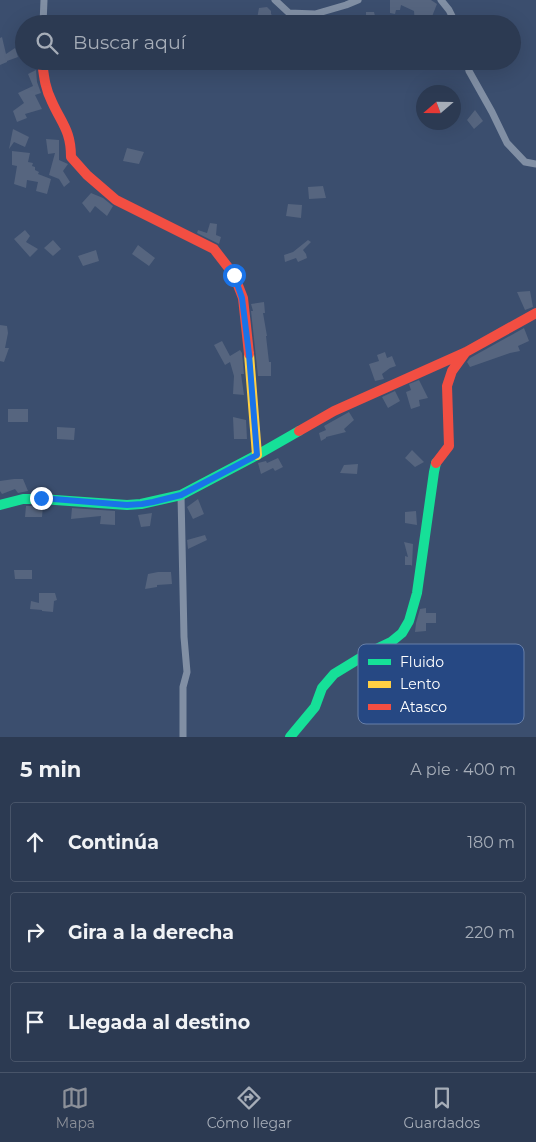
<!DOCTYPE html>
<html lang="es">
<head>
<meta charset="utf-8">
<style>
  :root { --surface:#2c3a52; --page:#344159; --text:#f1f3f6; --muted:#a6adb8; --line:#485469; --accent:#8c9099 }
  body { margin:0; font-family:Montserrat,sans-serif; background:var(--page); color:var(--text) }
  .compass { position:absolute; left:416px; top:85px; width:45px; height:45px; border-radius:50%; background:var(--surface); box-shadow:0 5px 20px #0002; rotate:250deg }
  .stop { position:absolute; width:15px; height:15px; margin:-11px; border:4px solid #1a73e8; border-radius:50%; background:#fff }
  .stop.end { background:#1a73e8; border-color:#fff; box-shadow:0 1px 5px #0008 }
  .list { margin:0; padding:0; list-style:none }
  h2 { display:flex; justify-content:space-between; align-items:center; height:65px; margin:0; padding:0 20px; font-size:21px }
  h2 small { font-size:16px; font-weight:400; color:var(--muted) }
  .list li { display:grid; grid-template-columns:32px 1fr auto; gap:15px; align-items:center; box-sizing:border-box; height:80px; margin:0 10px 10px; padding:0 10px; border:1px solid var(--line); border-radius:5px }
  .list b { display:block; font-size:19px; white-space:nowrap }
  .list em { font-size:16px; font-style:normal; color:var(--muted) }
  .icon { flex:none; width:28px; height:28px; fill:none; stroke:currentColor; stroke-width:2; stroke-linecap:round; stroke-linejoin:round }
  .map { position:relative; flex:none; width:536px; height:737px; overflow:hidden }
  .search { position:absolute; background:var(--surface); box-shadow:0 5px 20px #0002; left:15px; right:15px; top:15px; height:55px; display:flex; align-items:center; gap:12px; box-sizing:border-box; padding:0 18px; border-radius:28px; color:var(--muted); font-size:19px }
  .sheet { height:335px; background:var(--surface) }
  nav { display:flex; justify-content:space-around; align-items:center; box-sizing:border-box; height:70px; border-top:1px solid var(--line); background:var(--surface); font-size:14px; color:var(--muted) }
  nav a { display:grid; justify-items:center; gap:2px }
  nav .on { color:var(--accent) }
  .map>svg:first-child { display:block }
  .building { fill:#56657f }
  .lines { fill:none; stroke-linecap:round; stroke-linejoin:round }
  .street { stroke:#818fa4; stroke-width:7 }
  .fast { stroke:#16e098; stroke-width:10 }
  .slow { stroke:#ffcf43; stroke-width:10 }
  .jam { stroke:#f24e42; stroke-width:10 }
  .route { stroke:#1a73e8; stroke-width:6 }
  .key { fill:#264883; stroke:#677fa8; stroke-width:1 }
  .key-label { font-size:14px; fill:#fff }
</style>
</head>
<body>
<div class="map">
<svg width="536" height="737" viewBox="0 0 536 737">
  <rect width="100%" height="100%" fill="#3b4e6e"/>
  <path class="building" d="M 390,0 L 431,0 L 437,4 L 429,24 L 415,24 L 414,11 L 401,5 L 400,10 L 396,10 L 395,14 L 390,13 Z
    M 267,7 L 271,11 L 271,14 L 280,24 L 276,24 L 268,18 L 265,24 L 256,24 L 259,8 Z
    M 366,12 L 374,12 L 376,20 L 369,22 L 369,24 L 353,24 L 353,22 L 366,18 Z
    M 2,37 L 6,54 L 15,48 L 18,57 L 7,61 L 7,62 L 0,65 L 0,38 Z
    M 392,61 L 417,61 L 417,70 L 392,63 Z
    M 36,70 L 37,82 L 41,93 L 35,95 L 42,109 L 25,114 L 27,118 L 17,122 L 13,111 L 24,103 L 18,93 L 33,86 L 28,74 Z
    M 475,110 L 483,121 L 474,129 L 467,120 Z
    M 13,129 L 29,137 L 25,147 L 14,142 L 9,149 Z
    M 46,139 L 59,140 L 59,160 L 68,164 L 63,171 L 70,182 L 64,187 L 59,179 L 49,175 L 55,153 L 48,154 Z
    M 127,148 L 144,152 L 139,164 L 123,161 Z
    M 12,151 L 30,153 L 28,162 L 33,163 L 32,166 L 35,167 L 35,170 L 39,172 L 38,174 L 51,179 L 47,194 L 36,191 L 38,182 L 27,180 L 26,188 L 14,184 L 17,166 L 12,165 Z
    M 323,186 L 326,198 L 309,199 L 308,187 Z
    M 91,193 L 103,198 L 113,206 L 107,216 L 95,206 L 90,213 L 82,203 Z
    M 288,204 L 302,205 L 301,218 L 286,216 Z
    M 210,223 L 217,224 L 216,235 L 221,237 L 219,244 L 197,233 L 198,230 L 207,233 Z
    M 25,230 L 30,236 L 26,242 L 38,249 L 30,257 L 14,239 Z
    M 53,240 L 61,249 L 53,256 L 44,248 Z
    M 308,240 L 311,242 L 303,250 L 306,254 L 307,258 L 298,262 L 296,258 L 285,262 L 284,255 L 293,252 Z
    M 138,245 L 155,258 L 149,266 L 132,254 Z
    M 96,250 L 99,261 L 83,266 L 78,256 Z
    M 530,291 L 533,307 L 525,310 L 517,292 Z
    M 264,302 L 265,313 L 263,313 L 267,336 L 266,336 L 269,362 L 271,362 L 271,376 L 258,376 L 251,311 L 253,311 L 251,304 Z
    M 0,325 L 7,326 L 8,333 L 5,348 L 9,348 L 4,362 L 0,361 Z
    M 524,328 L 529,341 L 518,346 L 520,351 L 510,353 L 470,367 L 467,362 L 470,358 Z
    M 222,341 L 230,356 L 240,350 L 242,353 L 244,374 L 241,374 L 244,395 L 233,394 L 234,376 L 230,362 L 225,365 L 214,345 Z
    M 385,352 L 387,358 L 392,356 L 396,366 L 390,368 L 382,374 L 384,379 L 375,381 L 369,364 L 379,361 L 377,355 Z
    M 419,380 L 428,398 L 419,400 L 420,406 L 411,409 L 406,392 L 411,390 L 409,384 Z
    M 395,391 L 400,401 L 388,408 L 382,397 Z
    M 8,409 L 28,409 L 28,422 L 8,422 Z
    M 349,412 L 354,420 L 344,429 L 346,432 L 326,437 L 326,438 L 321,441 L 319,433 L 326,430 L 324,426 Z
    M 233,417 L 246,420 L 247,439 L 234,439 Z
    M 57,427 L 75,428 L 74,440 L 57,439 Z
    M 412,450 L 424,462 L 415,467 L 405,458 Z
    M 278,458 L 283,467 L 275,471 L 273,468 L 261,474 L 258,463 L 266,461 L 267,463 Z
    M 358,464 L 357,474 L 340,473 L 344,465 Z
    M 14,479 L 23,479 L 28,491 L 18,493 L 15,489 L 2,494 L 0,491 L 0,481 Z
    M 198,499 L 204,514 L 193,519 L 187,507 Z
    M 26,506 L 43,506 L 42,517 L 25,517 Z
    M 72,508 L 115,511 L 115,525 L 100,524 L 101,516 L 71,519 Z
    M 416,511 L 417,525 L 405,523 L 405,512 Z
    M 152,513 L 150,526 L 141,527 L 138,515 Z
    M 205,535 L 207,540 L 188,549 L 187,540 Z
    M 404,542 L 413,544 L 412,566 L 411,565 L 405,565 L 405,556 L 408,557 Z
    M 14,570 L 32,570 L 32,579 L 15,579 Z
    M 158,572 L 171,572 L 172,584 L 157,585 L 157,587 L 145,589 L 148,574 Z
    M 39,593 L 55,593 L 57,600 L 54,601 L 53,612 L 42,611 L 42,610 L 30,609 L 31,601 L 39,603 Z
    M 426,608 L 426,613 L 436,613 L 436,623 L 426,623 L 426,631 L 415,632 L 416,623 L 420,609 Z"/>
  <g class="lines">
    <path class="street" d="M 275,0 L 289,13 L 315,14 L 346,5 L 358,0
      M 441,0 L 449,10 L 456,24
      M 43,24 L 44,0
      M 467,61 L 469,71 L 492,112 L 507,143 L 525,162 L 536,164
      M 181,495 L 184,637 L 187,672 L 183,687 L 183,737"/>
    <path class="fast" d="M 0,505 L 23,499 L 41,499 L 127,505 L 141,504 L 181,495 L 257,455 L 299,431
      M 290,737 L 315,707 L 322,688 L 334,674 L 370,652 L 391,642 L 402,633 L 409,621 L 417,593 L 434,472 L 436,463"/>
    <path class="slow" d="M 249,354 L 257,455"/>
    <path class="jam" d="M 42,61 C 44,77 45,88 52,102 C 62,124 71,131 71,157 L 87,175 L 116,200 L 214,249 L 234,275 L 243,298 L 249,354
      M 299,431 L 334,411 L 466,352 L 536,313
      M 436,463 L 449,446 L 447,386 L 452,371 L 465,353"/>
  </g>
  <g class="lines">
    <path class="route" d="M 41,498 L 127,505 L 142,504 L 153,502 L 181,495 L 257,455 L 249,354 L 242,298 L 234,275"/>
  </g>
  <rect x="358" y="644" width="166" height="80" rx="8" class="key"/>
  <rect x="368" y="659" width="23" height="6" fill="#16e098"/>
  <rect x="368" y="681" width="23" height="7" fill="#ffcf43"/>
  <rect x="368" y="704" width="23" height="6" fill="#f24e42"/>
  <g class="key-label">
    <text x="400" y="667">Fluido</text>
    <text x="400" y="689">Lento</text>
    <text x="400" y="712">Atasco</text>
  </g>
</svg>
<svg class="compass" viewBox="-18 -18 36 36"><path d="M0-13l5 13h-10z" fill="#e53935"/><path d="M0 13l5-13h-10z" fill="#a6adb8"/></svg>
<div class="stop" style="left:234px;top:275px"></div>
<div class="stop end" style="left:41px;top:498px"></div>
<div class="search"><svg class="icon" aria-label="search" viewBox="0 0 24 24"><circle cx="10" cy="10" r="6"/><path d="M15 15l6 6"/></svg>Buscar aquí</div>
</div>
<section class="sheet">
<h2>5 min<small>A pie · 400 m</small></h2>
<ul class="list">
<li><svg class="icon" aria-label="ahead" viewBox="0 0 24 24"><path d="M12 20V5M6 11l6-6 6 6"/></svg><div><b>Continúa</b></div><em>180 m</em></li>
<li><svg class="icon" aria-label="right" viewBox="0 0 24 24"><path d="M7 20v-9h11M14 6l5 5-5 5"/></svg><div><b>Gira a la derecha</b></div><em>220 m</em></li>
<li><svg class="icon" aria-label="arrive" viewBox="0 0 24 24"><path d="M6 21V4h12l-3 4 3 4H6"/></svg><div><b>Llegada al destino</b></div></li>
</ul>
</section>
<nav>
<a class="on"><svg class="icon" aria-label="map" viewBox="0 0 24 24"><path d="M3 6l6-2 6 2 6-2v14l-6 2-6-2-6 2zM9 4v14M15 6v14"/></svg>Mapa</a>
<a><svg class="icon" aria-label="directions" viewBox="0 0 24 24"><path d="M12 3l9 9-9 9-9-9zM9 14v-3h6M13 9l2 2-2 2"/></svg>Cómo llegar</a>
<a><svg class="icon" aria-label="saved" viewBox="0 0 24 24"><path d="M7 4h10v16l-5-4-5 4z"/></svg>Guardados</a>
</nav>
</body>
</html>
